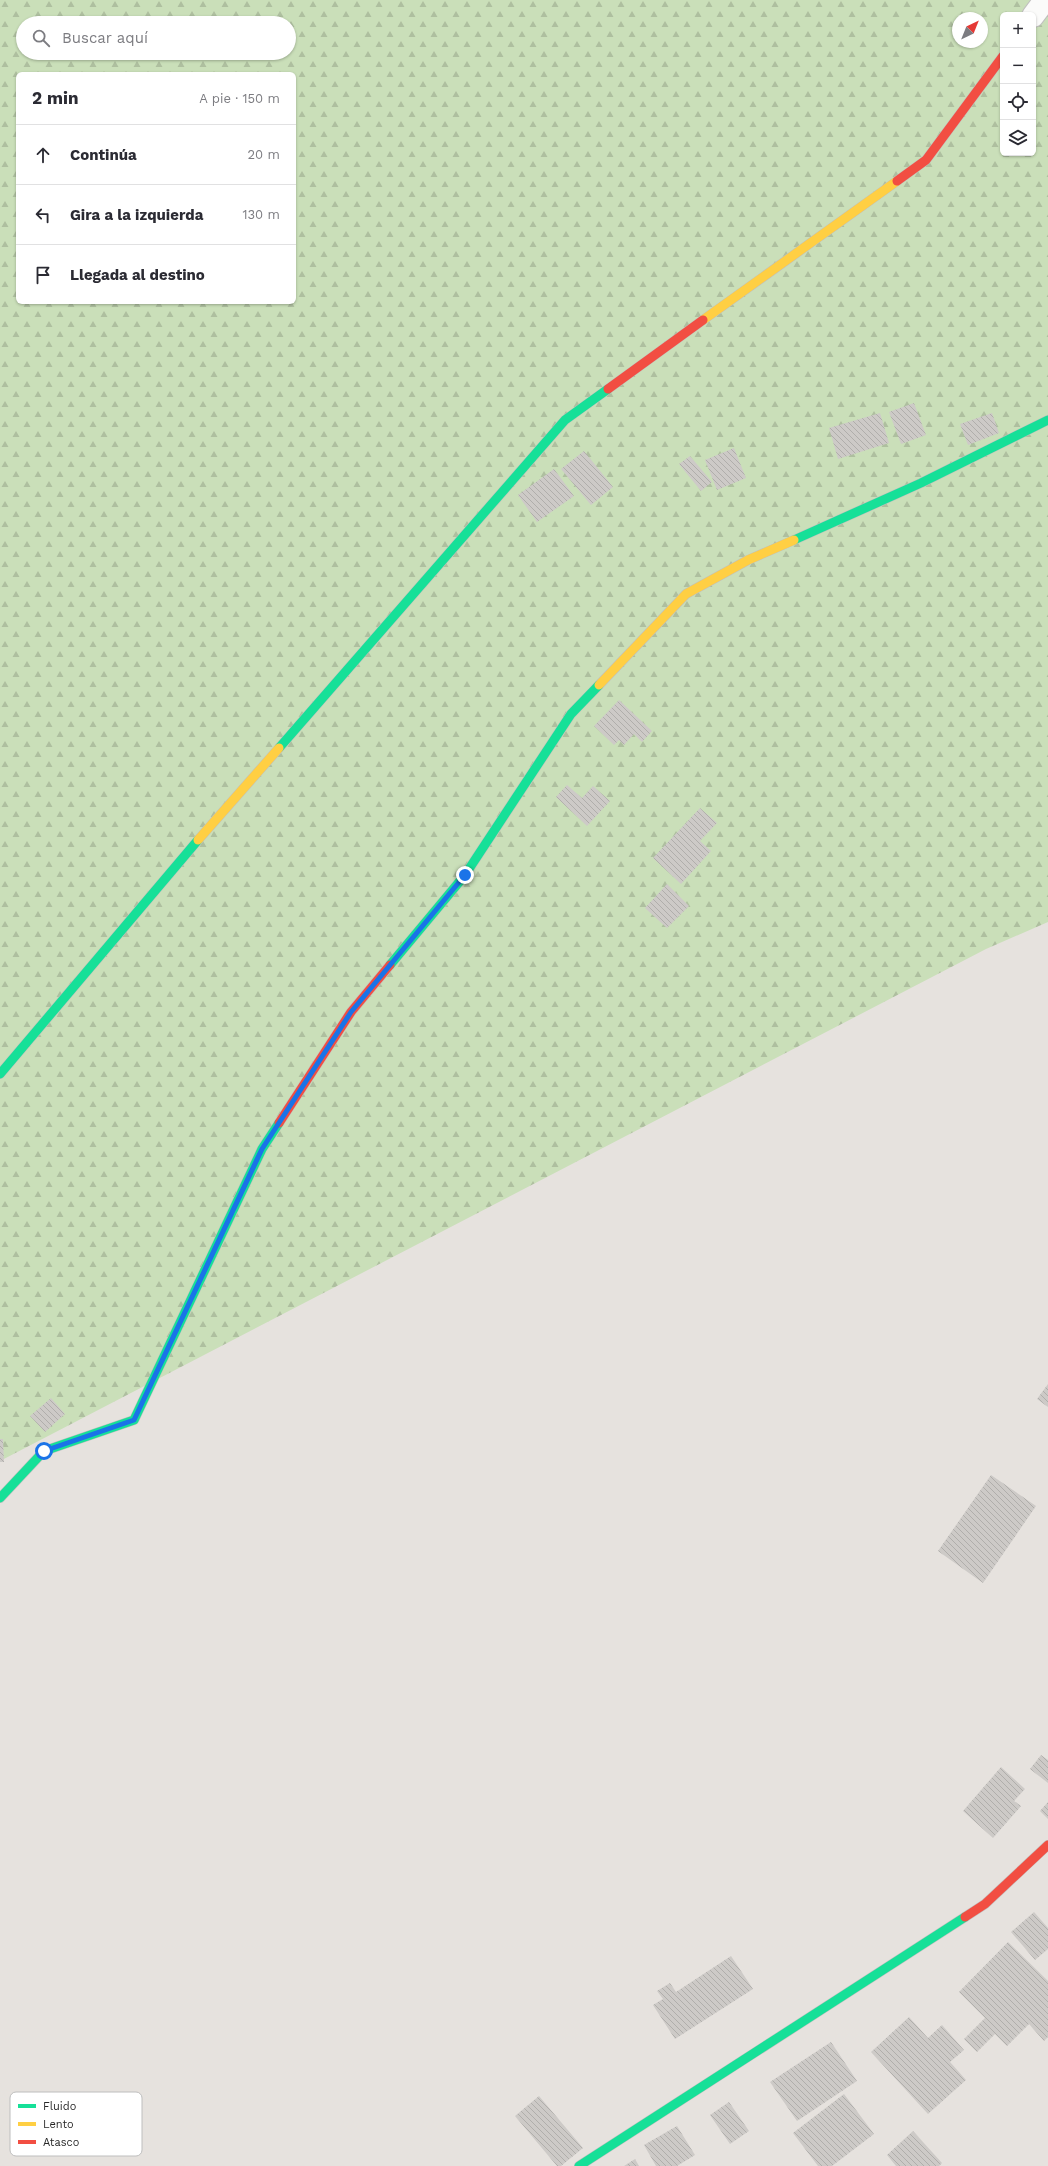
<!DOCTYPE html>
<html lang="es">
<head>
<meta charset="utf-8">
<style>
  :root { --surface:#fff; --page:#f7f7f7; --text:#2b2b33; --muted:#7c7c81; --line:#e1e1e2 }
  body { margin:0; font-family:"Work Sans",sans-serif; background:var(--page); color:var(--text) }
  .controls { position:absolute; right:12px; top:12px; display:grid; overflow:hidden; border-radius:6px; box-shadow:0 1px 3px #0004 }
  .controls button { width:36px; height:36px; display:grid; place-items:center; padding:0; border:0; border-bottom:1px solid var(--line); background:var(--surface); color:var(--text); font:20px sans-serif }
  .compass { position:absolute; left:952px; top:12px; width:36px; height:36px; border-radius:50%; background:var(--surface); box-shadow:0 1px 3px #0004; rotate:43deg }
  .stop { position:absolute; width:12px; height:12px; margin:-9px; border:3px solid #1a73e8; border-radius:50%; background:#fff }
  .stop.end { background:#1a73e8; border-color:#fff; box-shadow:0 1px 4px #0008 }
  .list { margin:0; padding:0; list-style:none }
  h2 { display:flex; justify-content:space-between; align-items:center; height:52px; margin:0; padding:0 16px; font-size:17px }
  h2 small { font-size:13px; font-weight:400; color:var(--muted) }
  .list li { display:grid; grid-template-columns:26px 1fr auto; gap:12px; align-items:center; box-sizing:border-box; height:60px; padding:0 16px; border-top:1px solid var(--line) }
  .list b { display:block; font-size:15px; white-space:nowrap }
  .list em { font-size:13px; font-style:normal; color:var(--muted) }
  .icon { flex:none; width:22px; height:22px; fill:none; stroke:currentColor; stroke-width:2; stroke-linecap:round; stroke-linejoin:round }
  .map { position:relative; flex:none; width:1048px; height:2166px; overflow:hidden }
  .search { position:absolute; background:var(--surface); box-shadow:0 1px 3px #0004; left:16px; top:16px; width:280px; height:44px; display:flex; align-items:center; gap:10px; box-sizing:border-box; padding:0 14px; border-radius:22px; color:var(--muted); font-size:15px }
  .panel { position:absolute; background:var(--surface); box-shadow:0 1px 3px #0004; left:16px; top:72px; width:280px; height:232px; border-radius:6px }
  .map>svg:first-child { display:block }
  .forest { fill:url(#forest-firs); fill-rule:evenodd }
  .building { fill:url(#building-back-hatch) }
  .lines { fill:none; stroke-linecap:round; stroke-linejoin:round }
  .street-casing { stroke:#c0bfbf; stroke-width:24 }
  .fast-casing { stroke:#c0bfbf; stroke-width:10 }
  .slow-casing { stroke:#c0bfbf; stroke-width:10 }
  .jam-casing { stroke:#c0bfbf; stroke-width:10 }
  .street { stroke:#fbfbfa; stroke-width:22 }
  .fast { stroke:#16e098; stroke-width:9 }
  .slow { stroke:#ffcf43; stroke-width:9 }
  .jam { stroke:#f24e42; stroke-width:9 }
  .route { stroke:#1a73e8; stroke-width:5 }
  .key { fill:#fff; stroke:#bebebe; stroke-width:1 }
  .key-label { font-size:11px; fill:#282828 }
</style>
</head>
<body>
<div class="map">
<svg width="1048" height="2166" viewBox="0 0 1048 2166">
  <defs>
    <pattern id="forest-firs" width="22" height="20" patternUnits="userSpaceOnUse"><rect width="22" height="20" fill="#cadfb9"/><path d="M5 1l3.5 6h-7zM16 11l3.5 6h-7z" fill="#aebf9f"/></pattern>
    <pattern id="building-back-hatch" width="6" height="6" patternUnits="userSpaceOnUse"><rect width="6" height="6" fill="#cdcac7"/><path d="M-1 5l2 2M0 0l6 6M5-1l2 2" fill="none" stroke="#b0aeab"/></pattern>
  </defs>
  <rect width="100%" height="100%" fill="#e6e2de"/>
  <path class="forest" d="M 0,0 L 1048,0 L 1048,922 L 986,949 L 0,1461 ZM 1003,15 L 1033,15 L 1033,153 L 1003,153 ZM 958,18 L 982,18 L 982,42 L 958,42 ZM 23,23 L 289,23 L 289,53 L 23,53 ZM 18,74 L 294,74 L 294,302 L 18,302 Z"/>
  <path class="building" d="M 914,403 L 926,435 L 901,444 L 889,412 Z
    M 880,413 L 889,443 L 838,459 L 829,428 Z
    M 992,413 L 999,433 L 968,445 L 960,424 Z
    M 734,448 L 746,478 L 717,490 L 705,460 Z
    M 584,451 L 613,487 L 591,505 L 561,469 Z
    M 690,456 L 712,482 L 701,491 L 679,464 Z
    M 554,469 L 574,496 L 537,522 L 518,495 Z
    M 619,700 L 652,731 L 642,742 L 634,734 L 624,745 L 619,740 L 614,745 L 594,726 Z
    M 567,785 L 582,798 L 593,786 L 610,801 L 587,826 L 556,797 Z
    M 700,808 L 717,823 L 700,841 L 711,851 L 681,884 L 653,858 Z
    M 667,884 L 689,906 L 667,928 L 645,908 Z
    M 1048,1384 L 1048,1407 L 1037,1399 Z
    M 51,1398 L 65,1414 L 45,1432 L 30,1416 Z
    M 0,1439 L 3,1439 L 4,1462 L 0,1462 Z
    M 991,1475 L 1036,1506 L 983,1583 L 938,1551 Z
    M 1041,1755 L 1048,1760 L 1048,1783 L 1030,1769 Z
    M 1001,1767 L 1025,1789 L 1014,1801 L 1021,1806 L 993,1838 L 963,1811 Z
    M 1048,1802 L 1048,1819 L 1040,1811 Z
    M 1034,1912 L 1048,1928 L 1048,1949 L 1035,1960 L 1011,1932 Z
    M 1008,1942 L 1048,1981 L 1048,2037 L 1044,2041 L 1029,2024 L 1007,2046 L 995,2034 L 977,2052 L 964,2039 L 985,2018 L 959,1992 Z
    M 731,1956 L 753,1989 L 675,2039 L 653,2005 L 663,1999 L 657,1991 L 670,1983 L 676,1992 Z
    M 909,2017 L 928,2038 L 942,2025 L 964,2050 L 950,2062 L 966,2080 L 928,2114 L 871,2052 Z
    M 831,2042 L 857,2081 L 797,2121 L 770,2082 Z
    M 844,2094 L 874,2134 L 832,2166 L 818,2166 L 793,2133 Z
    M 539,2096 L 583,2148 L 561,2166 L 557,2166 L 515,2116 Z
    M 729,2102 L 749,2131 L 730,2144 L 710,2115 Z
    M 677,2126 L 695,2155 L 677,2166 L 656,2166 L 644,2145 Z
    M 913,2131 L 942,2163 L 939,2166 L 896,2166 L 887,2155 Z
    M 635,2159 L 639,2166 L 624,2166 Z"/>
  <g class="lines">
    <g class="street-casing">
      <path id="street" d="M 1033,16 L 1045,0"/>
    </g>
    <g class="fast-casing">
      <path id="fast" d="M 794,540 L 921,483 L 1048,420
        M 279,748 L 565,420 L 608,389
        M 390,965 L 465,875 L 571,714 L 599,685
        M 0,1074 L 198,840
        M 0,1498 L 44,1451 L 134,1420 L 262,1149 L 279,1123
        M 579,2166 L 965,1917"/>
    </g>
    <g class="slow-casing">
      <path id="slow" d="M 703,320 L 897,181
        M 599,685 L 686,594 L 748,560 L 794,540
        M 198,840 L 279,748"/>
    </g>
    <g class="jam-casing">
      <path id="jam" d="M 897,181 L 926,160 L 1003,56
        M 608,389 L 703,320
        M 279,1123 L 351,1012 L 390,965
        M 965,1917 L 985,1904 L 1048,1845"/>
    </g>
    <use href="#street" class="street"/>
    <use href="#fast" class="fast"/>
    <use href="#slow" class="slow"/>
    <use href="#jam" class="jam"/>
  </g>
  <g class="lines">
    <path class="route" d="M 44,1451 L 134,1420 L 262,1149 L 351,1012 L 465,875"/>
  </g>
  <rect x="10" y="2092" width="132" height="64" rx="6" class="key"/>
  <rect x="18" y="2104" width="18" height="4" fill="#16e098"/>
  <rect x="18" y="2122" width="18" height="4" fill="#ffcf43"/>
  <rect x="18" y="2140" width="18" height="4" fill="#f24e42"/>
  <g class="key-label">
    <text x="43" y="2110">Fluido</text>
    <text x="43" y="2128">Lento</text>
    <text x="43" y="2146">Atasco</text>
  </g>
</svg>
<div class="controls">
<button>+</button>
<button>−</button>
<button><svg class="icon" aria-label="locate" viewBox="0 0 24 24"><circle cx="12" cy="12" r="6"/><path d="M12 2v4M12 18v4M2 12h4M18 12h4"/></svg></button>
<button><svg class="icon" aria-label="layers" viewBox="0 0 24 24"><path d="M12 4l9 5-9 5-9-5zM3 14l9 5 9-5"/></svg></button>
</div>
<svg class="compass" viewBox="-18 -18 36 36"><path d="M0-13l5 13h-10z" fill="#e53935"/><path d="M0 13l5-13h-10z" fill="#7c7c81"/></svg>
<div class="stop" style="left:44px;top:1451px"></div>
<div class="stop end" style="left:465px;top:875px"></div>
<div class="search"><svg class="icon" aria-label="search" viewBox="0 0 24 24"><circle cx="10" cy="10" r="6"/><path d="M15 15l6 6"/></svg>Buscar aquí</div>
<section class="panel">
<h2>2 min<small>A pie · 150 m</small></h2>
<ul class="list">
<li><svg class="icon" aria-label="ahead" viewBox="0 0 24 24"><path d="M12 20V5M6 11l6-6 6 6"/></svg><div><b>Continúa</b></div><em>20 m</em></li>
<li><svg class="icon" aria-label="left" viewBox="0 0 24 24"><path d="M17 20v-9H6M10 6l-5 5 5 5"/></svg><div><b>Gira a la izquierda</b></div><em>130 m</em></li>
<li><svg class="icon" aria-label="arrive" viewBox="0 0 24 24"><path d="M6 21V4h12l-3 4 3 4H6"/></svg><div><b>Llegada al destino</b></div></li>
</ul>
</section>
</div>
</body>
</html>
